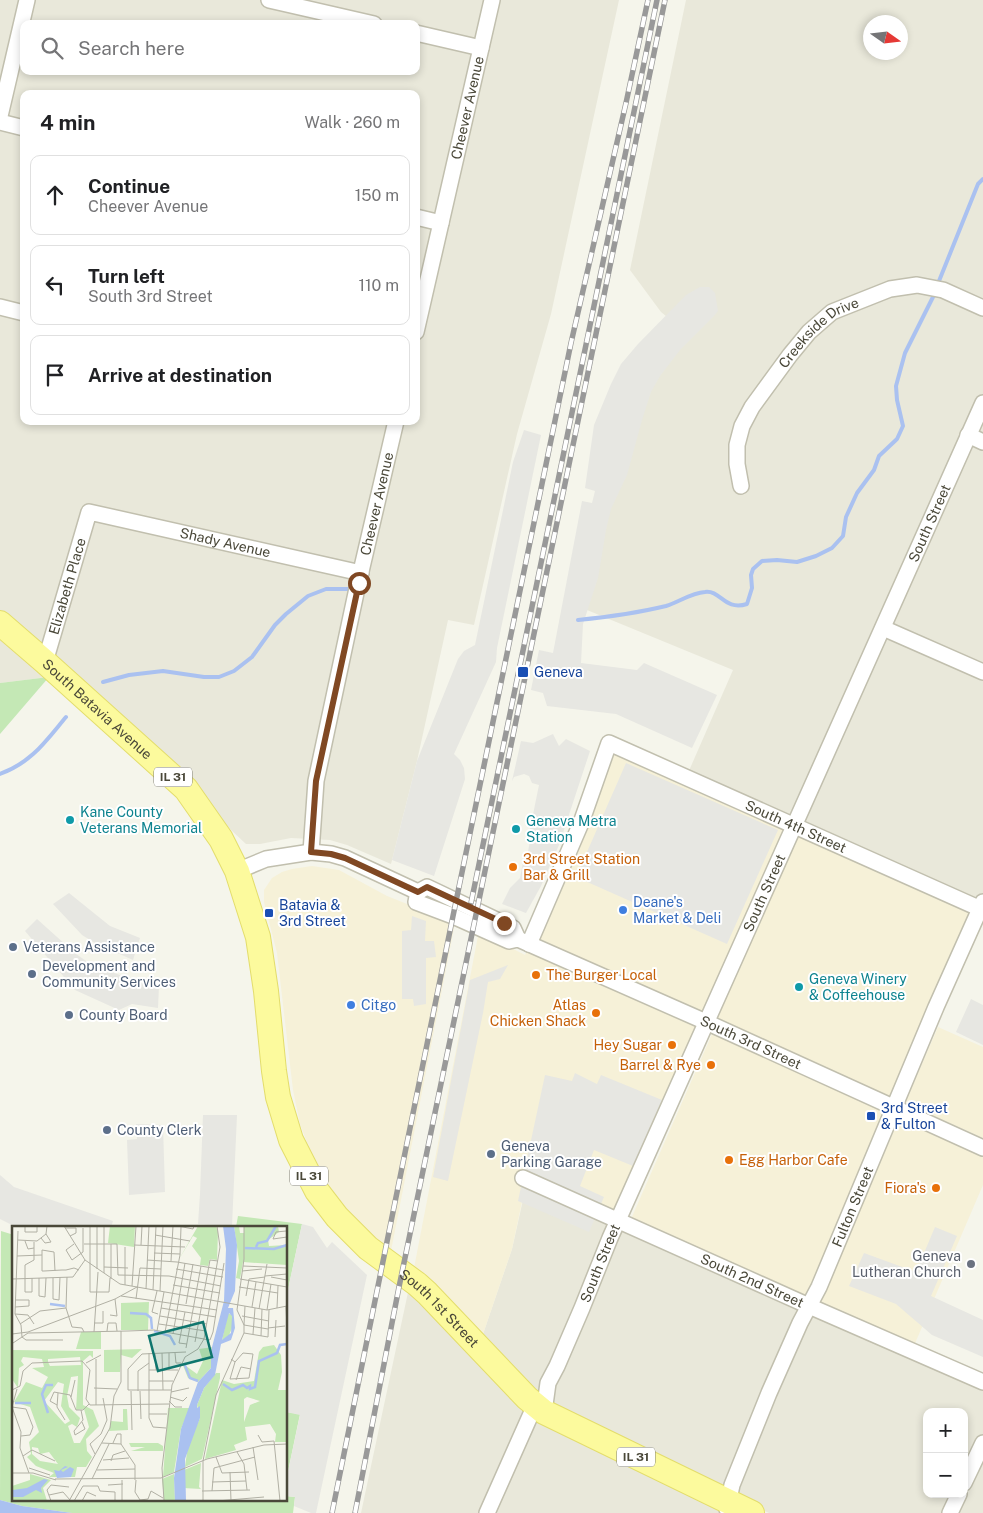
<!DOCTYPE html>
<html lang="en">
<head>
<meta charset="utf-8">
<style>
  :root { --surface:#fff; --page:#f2f2f2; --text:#202124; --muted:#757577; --line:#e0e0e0 }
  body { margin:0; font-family:"Public Sans",sans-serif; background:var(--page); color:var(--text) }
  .controls { position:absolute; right:15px; bottom:15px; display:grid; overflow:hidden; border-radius:10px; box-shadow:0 2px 8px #0003 }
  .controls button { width:45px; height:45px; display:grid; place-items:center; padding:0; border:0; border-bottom:1px solid var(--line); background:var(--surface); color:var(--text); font:25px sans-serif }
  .compass { position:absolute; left:863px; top:15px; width:45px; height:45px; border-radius:50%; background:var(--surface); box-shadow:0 2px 8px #0003; rotate:104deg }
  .stop { position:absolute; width:15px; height:15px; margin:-11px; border:4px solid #804823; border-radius:50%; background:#fff }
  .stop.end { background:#804823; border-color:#fff; box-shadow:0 1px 5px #0008 }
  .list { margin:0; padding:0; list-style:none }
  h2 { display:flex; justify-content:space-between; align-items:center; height:65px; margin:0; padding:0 20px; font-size:21px }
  h2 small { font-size:16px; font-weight:400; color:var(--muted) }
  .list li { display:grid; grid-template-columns:32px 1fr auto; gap:15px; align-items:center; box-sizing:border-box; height:80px; margin:0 10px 10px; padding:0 10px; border:1px solid var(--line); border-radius:10px }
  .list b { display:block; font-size:19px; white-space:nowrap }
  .list p { margin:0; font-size:16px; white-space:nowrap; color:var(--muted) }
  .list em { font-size:16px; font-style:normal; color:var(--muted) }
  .icon { flex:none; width:28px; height:28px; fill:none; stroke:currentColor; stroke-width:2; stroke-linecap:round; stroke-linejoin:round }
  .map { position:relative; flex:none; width:983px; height:1513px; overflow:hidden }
  .search { position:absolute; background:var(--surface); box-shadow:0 2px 8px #0003; left:20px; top:20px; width:400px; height:55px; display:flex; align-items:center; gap:12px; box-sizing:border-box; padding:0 18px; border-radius:10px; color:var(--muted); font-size:19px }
  .panel { position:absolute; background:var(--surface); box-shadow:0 2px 8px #0003; left:20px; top:90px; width:400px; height:335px; border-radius:10px }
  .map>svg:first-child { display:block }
  .residential { fill:#e9e8da; fill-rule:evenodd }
  .commercial { fill:#f6f1d8 }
  .green { fill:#c4e8b5 }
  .parking { fill:#e7e7e2 }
  .water { fill:#aac1f0 }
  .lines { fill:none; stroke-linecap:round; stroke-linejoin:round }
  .stream { stroke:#aac1f0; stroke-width:4 }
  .minor-casing { stroke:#c1bfae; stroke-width:18 }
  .primary-casing { stroke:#e3dd6c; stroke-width:26 }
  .minor { stroke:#fff; stroke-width:15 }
  .primary { stroke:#fcfa9d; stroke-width:24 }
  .rail-casing { stroke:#999; stroke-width:5.5 }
  .rail { stroke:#fff; stroke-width:4; stroke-dasharray:11; stroke-linecap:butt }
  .route { stroke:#804823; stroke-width:6 }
  .transit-dot { fill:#1a4fb4; stroke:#fff; stroke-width:2 }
  .culture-dot { fill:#0f9aa8; stroke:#fff; stroke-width:2 }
  .food-dot { fill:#e8710a; stroke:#fff; stroke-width:2 }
  .shop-dot { fill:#3f7fe0; stroke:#fff; stroke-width:2 }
  .service-dot { fill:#5c6f8a; stroke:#fff; stroke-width:2 }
  .worship-dot { fill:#6b7280; stroke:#fff; stroke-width:2 }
  .labels { text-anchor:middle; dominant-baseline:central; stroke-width:4; stroke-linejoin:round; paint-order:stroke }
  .shield { fill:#fff; stroke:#807f74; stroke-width:1 }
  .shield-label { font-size:12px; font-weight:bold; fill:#4a4839 }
  .street-label { font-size:14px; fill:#4a4839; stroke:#fff }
  .transit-label { font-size:14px; fill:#164399; stroke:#fff; text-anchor:start }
  .culture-label { font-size:14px; fill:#0d838f; stroke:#fff; text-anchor:start }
  .food-label { font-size:14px; fill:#c56008; stroke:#fff; text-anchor:end }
  .shop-label { font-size:14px; fill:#366cbe; stroke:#fff; text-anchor:start }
  .service-label { font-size:14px; fill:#4e5e75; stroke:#fff; text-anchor:start }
  .worship-label { font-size:14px; fill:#5b616d; stroke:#fff; text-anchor:end }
  .inset-river { fill:none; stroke:#aac1f0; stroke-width:2.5 }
  .inset-road { fill:none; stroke:#b1b0a4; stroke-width:1 }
  .view { fill:#0f766e; fill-opacity:0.15; stroke:#0f766e; stroke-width:2.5 }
  .inset-edge { fill:none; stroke:#4a4839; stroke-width:2.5 }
</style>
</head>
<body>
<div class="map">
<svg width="983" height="1513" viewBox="0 0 983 1513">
  <rect width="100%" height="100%" fill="#f5f5eb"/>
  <path class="residential" d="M 0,0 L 619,0 L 551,314 L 517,434 L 474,625 L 448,620 L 417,761 L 391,864 L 347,845 L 330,840 L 291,838 L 260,844 L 246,844 L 0,614 ZM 24,24 L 416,24 L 416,71 L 24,71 ZM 24,94 L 416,94 L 416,421 L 24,421 Z
    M 686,0 L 983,0 L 983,396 L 792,821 L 688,773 L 733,670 L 587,610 L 592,557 L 623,425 L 687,333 L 661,312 L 630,270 ZM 870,22 L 900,22 L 900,52 L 870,52 Z
    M 983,418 L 983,906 L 799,825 Z
    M 0,633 L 49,677 L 0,683 Z
    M 527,1182 L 983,1386 L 983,1513 L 769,1513 L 536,1405 L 482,1337 L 512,1249 ZM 927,1412 L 964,1412 L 964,1494 L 927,1494 Z
    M 410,1283 L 527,1408 L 744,1513 L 361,1513 Z"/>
  <path class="commercial" d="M 612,747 L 789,828 L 616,1218 L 527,1178 L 512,1249 L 482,1337 L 414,1268 L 478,936 L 494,939 L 525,955 L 589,814 Z
    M 799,835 L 975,915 L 892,1098 L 717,1018 Z
    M 312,866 L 339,870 L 387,896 L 455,923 L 391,1251 L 358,1223 L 340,1202 L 326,1180 L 311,1153 L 300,1124 L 293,1090 L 277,953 L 264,902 L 264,890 L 272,878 L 282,872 L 292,869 Z
    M 938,1027 L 983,1047 L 983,1138 L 905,1103 Z
    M 712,1034 L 889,1112 L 808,1297 L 631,1219 Z
    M 900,1117 L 983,1154 L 983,1185 L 913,1348 L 817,1306 Z"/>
  <path class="green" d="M 49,677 L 0,734 L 0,683 Z
    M 238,1216 L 302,1224 L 286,1299 L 286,1227 L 236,1227 Z
    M 1,1231 L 14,1235 L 14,1499 L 286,1499 L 286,1496 L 295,1497 L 293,1513 L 72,1513 L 22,1506 L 0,1500 Z
    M 286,1412 L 300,1414 L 286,1481 Z"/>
  <path class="parking" d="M 700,287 L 709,287 L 715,293 L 718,311 L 714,316 L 680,350 L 660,376 L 651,392 L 642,420 L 627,475 L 611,509 L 606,530 L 598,578 L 583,624 L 581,663 L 637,670 L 644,663 L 717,695 L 692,748 L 616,714 L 547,706 L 543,693 L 531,690 L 539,650 L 553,653 L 582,501 L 592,503 L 595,491 L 585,488 L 594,425 L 611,384 L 621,364 L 638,344 L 686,295 Z
    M 524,430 L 541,435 L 497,648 L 496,662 L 454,754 L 460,760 L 464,768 L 465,779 L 434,876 L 392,860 L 417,761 L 458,659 L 464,651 L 475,645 L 513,462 Z
    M 553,734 L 559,746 L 566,739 L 590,751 L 559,845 L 541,886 L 526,913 L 502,904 L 510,888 L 520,878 L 525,852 L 528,852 L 530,840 L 528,839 L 539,785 L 532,783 L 529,776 L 524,774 L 514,777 L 512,781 L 521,741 L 533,743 Z
    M 626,763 L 778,830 L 727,944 L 576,877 Z
    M 69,893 L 110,926 L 140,938 L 133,960 L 95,943 L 82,935 L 53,904 Z
    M 412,916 L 426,921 L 425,941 L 434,941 L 436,957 L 426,958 L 426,1004 L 414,1006 L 413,999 L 402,999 L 402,931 L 411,930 Z
    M 37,919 L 76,954 L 92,965 L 145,984 L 159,986 L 158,1008 L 132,1004 L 119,1010 L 75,990 L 25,931 Z
    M 508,965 L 500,979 L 488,982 L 483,1013 L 448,1181 L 433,1177 L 470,980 Z
    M 971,999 L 983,1005 L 983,1045 L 956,1032 Z
    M 575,1073 L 597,1084 L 601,1075 L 662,1100 L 633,1166 L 594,1150 L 580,1186 L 604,1197 L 589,1232 L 518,1201 L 545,1075 L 572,1081 Z
    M 203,1115 L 237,1115 L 232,1226 L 198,1224 L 200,1194 Z
    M 136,1124 L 163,1125 L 165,1192 L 129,1195 L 127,1140 L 137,1139 Z
    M 0,1175 L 14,1187 L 113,1221 L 111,1227 L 16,1227 L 0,1219 Z
    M 302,1224 L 313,1227 L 327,1248 L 332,1242 L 367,1275 L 316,1513 L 311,1513 L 294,1506 L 295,1497 L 286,1496 L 286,1481 L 300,1415 L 286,1412 L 286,1299 Z
    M 935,1227 L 957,1236 L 931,1296 L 983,1320 L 983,1357 L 932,1335 L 896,1304 L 849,1286 L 864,1253 L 916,1272 Z"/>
  <path class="water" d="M 0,1500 L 22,1506 L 72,1513 L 0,1513 Z"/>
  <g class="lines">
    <path class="stream" d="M 937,286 L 978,184 L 983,179
      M 578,620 C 608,617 637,613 666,606 C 679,602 691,593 705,592 C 721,590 724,611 747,604 L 752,588 L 751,575 L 753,569 L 762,561 L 777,560 L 797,562 L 816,556 L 832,548 L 843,536 L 846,517 L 857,493 L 874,470 L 879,456 L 897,439 L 903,426 L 897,400 L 896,386 L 905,353 L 935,293
      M 103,682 L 129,675 L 163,671 L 204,677 L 219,677 L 234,671 L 252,657 L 275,625 L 286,614 L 308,596 L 326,589 L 348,589
      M 0,774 C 32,762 45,742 66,717"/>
    <g class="minor-casing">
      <g id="minor">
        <path d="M 269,0 L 374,24"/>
        <path d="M 416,33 L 481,48"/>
        <path d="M 0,116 L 27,0"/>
        <path d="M 0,122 L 24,128"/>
        <path d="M 416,217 L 441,223"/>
        <path d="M 0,307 L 24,313"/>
        <path id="s1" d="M 416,332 L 492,0"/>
        <path d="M 968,435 L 983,442"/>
        <path id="s2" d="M 741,486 L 737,464 L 737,445 L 742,426 L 752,407 L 790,355 L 809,332 L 832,312 L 890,289 L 917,285 L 943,290 L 983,308"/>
        <path d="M 883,628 L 983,672"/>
        <path id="s3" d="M 45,662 L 89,512 L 361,573"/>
        <path id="s4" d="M 311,852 L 316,781 L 356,593 L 396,421"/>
        <path d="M 237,871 L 266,859 L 311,852 L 331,854 L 345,858 L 418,892"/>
        <path id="s5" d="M 418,892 L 416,902 L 453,916 L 509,941 L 518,939 L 706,1022 L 983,1148"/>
        <path d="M 418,892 L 427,887 L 513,928 L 518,939"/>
        <path id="s6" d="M 529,944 L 581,823 L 609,743 L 983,910"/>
        <path id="s7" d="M 523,1178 L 809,1306 L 983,1382"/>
        <path id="s8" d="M 544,1412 L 548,1383 L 557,1366 L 582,1308 L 610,1238 L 983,403"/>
        <path d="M 964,1483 L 983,1443"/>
        <path id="s9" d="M 727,1509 L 732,1485 L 769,1393 L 800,1323 L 819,1287 L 936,1007 L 983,902"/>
        <path d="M 487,1513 L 535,1405"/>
        <path d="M 950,1513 L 959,1494"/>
      </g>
    </g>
    <g class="primary-casing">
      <g id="primary">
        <path id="s10" d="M 0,623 L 45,662 L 186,789 L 221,839 L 237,871 L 258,937 L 266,991 L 274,1071 L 278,1097 L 291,1140 L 317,1191 L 337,1217 L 368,1248 L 417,1284 L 427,1293 L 527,1398 L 544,1412 L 752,1513"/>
      </g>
    </g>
    <use href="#minor" class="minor"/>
    <use href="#primary" class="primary"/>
    <g class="rail-casing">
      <path id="rail" d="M 471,903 L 657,0
        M 332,1513 L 453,916 L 571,343 L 626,103 L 648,0
        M 355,1513 L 399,1287 L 665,0"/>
    </g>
    <use href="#rail" class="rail"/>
  </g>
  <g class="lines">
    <path class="route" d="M 359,583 L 316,781 L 311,852 L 331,854 L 345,858 L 418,892 L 427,887 L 504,923"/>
  </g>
  <g class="transit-dot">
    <rect x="517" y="666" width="12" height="12" rx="2.5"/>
    <rect x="264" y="908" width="10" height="10" rx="2.5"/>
    <rect x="866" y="1111" width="10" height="10" rx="2.5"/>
  </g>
  <g class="culture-dot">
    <circle cx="70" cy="820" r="5"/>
    <circle cx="516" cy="829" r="5"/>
    <circle cx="799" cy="987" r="5"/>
  </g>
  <g class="food-dot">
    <circle cx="513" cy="867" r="5"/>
    <circle cx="536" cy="975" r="5"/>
    <circle cx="596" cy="1013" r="5"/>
    <circle cx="672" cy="1045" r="5"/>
    <circle cx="711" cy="1065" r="5"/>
    <circle cx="729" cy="1160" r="5"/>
    <circle cx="936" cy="1188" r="5"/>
  </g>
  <g class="shop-dot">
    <circle cx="623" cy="910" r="5"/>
    <circle cx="351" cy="1005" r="5"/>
  </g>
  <g class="service-dot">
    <circle cx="13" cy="947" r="5"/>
    <circle cx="32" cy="974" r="5"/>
    <circle cx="69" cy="1015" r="5"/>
    <circle cx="107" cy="1130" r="5"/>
    <circle cx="491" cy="1154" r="5"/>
  </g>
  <circle class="worship-dot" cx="971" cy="1264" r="5"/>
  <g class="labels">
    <g class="shield">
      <rect x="154" y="767.5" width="38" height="19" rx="4"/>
      <rect x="290" y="1166.5" width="38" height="19" rx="4"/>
      <rect x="617" y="1447.5" width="38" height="19" rx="4"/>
    </g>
    <g class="shield-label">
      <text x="173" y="777">IL 31</text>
      <text x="309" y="1176">IL 31</text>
      <text x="636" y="1457">IL 31</text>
    </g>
    <g class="street-label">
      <text stroke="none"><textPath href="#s1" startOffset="230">Cheever Avenue</textPath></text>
      <text stroke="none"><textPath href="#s2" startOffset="184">Creekside Drive</textPath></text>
      <text stroke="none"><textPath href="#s4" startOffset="355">Cheever Avenue</textPath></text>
      <text stroke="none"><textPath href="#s8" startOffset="970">South Street</textPath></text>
      <text stroke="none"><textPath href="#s3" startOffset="296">Shady Avenue</textPath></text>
      <text stroke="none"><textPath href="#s3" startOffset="79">Elizabeth Place</textPath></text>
      <text stroke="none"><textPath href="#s10" startOffset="130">South Batavia Avenue</textPath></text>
      <text stroke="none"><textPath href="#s6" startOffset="421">South 4th Street</textPath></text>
      <text stroke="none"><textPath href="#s8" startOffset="565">South Street</textPath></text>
      <text stroke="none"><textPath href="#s5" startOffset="375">South 3rd Street</textPath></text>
      <text stroke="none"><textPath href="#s9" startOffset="328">Fulton Street</textPath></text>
      <text stroke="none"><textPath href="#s8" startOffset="160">South Street</textPath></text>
      <text stroke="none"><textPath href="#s7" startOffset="251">South 2nd Street</textPath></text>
      <text stroke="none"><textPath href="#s10" startOffset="849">South 1st Street</textPath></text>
    </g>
    <g class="transit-label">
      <text x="534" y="672">Geneva</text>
      <text x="279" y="905">Batavia &amp;<tspan x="279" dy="16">3rd Street</tspan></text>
      <text x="881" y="1108">3rd Street<tspan x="881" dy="16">&amp; Fulton</tspan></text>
    </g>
    <g class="culture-label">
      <text x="80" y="812">Kane County<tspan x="80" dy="16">Veterans Memorial</tspan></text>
      <text x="526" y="821">Geneva Metra<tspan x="526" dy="16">Station</tspan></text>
      <text x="809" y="979">Geneva Winery<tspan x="809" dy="16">&amp; Coffeehouse</tspan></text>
    </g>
    <g class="food-label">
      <text x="523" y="859" text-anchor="start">3rd Street Station<tspan x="523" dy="16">Bar &amp; Grill</tspan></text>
      <text x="546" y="975" text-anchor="start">The Burger Local</text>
      <text x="586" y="1005">Atlas<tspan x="586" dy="16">Chicken Shack</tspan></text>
      <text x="662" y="1045">Hey Sugar</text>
      <text x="701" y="1065">Barrel &amp; Rye</text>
      <text x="739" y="1160" text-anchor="start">Egg Harbor Cafe</text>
      <text x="926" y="1188">Fiora's</text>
    </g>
    <g class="shop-label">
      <text x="633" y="902">Deane's<tspan x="633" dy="16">Market &amp; Deli</tspan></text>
      <text x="361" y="1005">Citgo</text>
    </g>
    <g class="service-label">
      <text x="23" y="947">Veterans Assistance</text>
      <text x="42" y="966">Development and<tspan x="42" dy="16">Community Services</tspan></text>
      <text x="79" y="1015">County Board</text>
      <text x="117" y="1130">County Clerk</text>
      <text x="501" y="1146">Geneva<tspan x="501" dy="16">Parking Garage</tspan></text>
    </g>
    <g class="worship-label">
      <text x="961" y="1256">Geneva<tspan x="961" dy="16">Lutheran Church</tspan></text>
    </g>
  </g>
  <g transform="translate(12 1226)">
    <rect width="275" height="275" fill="#f5f5eb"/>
    <path d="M 98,0 L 123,0 L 122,21 L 96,17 ZM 186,0 L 204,0 L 206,6 L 205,34 L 198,33 L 196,40 L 188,39 L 189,32 L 180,20 L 185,12 L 181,10 L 166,35 ZM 222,0 L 227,0 L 228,7 L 232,7 L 232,1 L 266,0 L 267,6 L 256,14 L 257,20 L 275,19 L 275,39 L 231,36 L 228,53 L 224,52 L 227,35 ZM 137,76 L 136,104 L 109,104 L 109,77 ZM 216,87 L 220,89 L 220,102 L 216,112 L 210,114 ZM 69,106 L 89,106 L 89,123 L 64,123 ZM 262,119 L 269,129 L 270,146 L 266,164 L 275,164 L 275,216 L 263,216 L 264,208 L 258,198 L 233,201 L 235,214 L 222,219 L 224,224 L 193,233 L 210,154 L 222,158 L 242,155 L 247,126 L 251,121 ZM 235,171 L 248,175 L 238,179 L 232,196 L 232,173 ZM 201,121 L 199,142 L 186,156 L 176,152 L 170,137 L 185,148 L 191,135 L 187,123 ZM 130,123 L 120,132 L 109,129 L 108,146 L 92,146 L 92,124 ZM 0,124 L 81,125 L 81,132 L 78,129 L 71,135 L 71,179 L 81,184 L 87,200 L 74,213 L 75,225 L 80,231 L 74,241 L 65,241 L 63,251 L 37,251 L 42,247 L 24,240 L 15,231 L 19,228 L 17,216 L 27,206 L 18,181 L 2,176 L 14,156 L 30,162 L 36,151 L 20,142 L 32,141 L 30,133 L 11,131 L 9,135 L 12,139 L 7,142 L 6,162 L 0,153 ZM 68,131 L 69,139 L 38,140 L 36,136 L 36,133 ZM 66,150 L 64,184 L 72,183 L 77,201 L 68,217 L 62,217 L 56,200 L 60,198 L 65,201 L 68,192 L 57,181 L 55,170 L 59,151 ZM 46,156 L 52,158 L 49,180 L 58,195 L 53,198 L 32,175 ZM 20,221 L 26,222 L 28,228 L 37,226 L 46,238 L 28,235 L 20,228 ZM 204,147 L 208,147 L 208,152 L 190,233 L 173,241 L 176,219 L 188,192 L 185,179 L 192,162 ZM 156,182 L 178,182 L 169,203 L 162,246 L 151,251 ZM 111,183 L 115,183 L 116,204 L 97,205 L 99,195 L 111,196 ZM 117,217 L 146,217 L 151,220 L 151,225 L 119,225 L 133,221 L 119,221 ZM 189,237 L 187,261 L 189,263 L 171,262 L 172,244 ZM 18,248 L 39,254 L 31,262 L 35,275 L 0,275 L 0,260 L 18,254 ZM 162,248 L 163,275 L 152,274 L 150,253 Z" fill="#c4e8b5" fill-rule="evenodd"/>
    <path d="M 211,0 L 222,0 L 225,19 L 223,65 L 216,82 L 221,82 L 223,102 L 219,114 L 209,118 L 203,149 L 192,162 L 185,179 L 185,182 L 188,180 L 188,192 L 173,233 L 174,275 L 163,275 L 162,252 L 169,203 L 186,156 L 199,142 L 199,125 L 212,75 L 214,23 ZM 217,87 L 220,90 L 219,107 L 210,114 ZM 53,240 L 56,241 L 49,244 L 51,246 L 58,241 L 62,243 L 59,251 L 45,252 L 42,244 L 47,245 ZM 32,253 L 36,254 L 29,262 L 30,267 L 24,264 L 11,271 L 0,271 L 1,264 L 15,262 Z" fill="#aac1f0" fill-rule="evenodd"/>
    <path class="inset-river" d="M 244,21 L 246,17 L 255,15 L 264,0M 233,22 L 262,23 L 275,19M 38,78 L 53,80M 118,87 L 134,88 L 139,92 L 140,103M 142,105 L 158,110 L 163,119M 172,137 L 178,152 L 186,155M 211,158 L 220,164 L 231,159 L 235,162 L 238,160 L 238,163 L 243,161 L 247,135 L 265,127 L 268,119 L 275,118M 3,177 L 19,177M 36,187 L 30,168 L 34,159 L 41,159"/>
    <path class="inset-road" d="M 13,0 L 13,6 L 25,6 L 25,0M 52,0 L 73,34 L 108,58 L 255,84 L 275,80M 78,0 L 78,66 L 97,66 L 98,52M 166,0 L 181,3 L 182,0M 53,2 L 64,2 L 64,7 L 58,10M 6,5 L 3,88 L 9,99 L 10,111 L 14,114 L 51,114M 274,5 L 264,6 L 261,13 L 275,11M 143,9 L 178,15M 29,12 L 33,17 L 39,16 L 34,8M 6,14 L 25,15 L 34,8 L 35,0M 13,15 L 16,23 L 22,22 L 22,16M 62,18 L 54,24 L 60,34 L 71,26 L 71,2M 72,18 L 105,18 L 106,49M 122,19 L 173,21M 129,19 L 130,0M 113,21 L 113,59M 142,27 L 168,28M 5,30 L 30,29M 135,34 L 165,36 L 212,44M 159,35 L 161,0M 231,40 L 275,42M 92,41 L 116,42M 85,43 L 85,0M 164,43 L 211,51M 43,45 L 42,26 L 30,24 L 30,45 L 32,45 L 50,44 L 54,44 L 62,42 L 67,44M 230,45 L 250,43M 92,47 L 92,0M 106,49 L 157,50 L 209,60M 253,50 L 275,48M 55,51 L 54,82 L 60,101 L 70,102 L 72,106M 259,51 L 275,54M 20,52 L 20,66 L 13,66 L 13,39 L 22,34 L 22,22M 27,52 L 27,70 L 33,71 L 34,52M 41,52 L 41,73 L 47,74 L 48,51M 0,53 L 61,51 L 73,34M 99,53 L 99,18M 228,53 L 275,61M 161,59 L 208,67M 120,60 L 124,0M 227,61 L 266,67M 134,63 L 137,0M 141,64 L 144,0M 145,65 L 140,86 L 146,88M 148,65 L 151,0M 109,70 L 205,84M 234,70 L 237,53 L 253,51M 124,73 L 128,42 L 149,43M 3,74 L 17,74 L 17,80 L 3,81M 174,78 L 181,38M 233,80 L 232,99 L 256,103M 274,80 L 275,103M 240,81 L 244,56M 149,82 L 204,91M 265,82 L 266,60M 247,83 L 255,38M 255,84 L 259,58M 173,86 L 167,117 L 175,118M 3,88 L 16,89 L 22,98M 98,89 L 105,90 L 103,73M 148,90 L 195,98M 230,90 L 257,95M 82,97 L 91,97 L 91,85M 8,98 L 28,85 L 54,82M 147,98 L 194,105M 256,102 L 273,100M 95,105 L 96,97 L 104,97 L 105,105M 145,105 L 152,66M 82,106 L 86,46M 153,106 L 168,29 L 169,1M 232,107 L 256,111 L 257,84M 0,108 L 16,106 L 103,73 L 125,61M 161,108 L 173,37M 241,108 L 243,82M 249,110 L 250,83M 263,111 L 264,94M 191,113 L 198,114 L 201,106 L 212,37M 183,116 L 198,34 L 206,35M 1,117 L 16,107 L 116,105 L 142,104 L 192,113M 174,122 L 189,40M 137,127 L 137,192 L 141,201 L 154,202M 143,127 L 144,144M 150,127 L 151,164M 157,127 L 157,144M 163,127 L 164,137 L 169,137M 84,133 L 84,179M 219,133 L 223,136 L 218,153 L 237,152 L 241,128 L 231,127 L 223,136M 74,137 L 89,129M 137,144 L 166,144M 224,154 L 229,141 L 239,143M 137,155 L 161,155M 82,162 L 105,163M 5,163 L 0,181 L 9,206 L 8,222 L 17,247M 0,164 L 8,160 L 11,145 L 20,137 L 70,135 L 78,144 L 74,173 L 78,179 L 157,178M 159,164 L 116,164 L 116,143 L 130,128 L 174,126M 119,165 L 120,204M 126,165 L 126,145 L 137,137M 128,165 L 129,193M 159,166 L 177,162M 46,167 L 45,181 L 53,194M 59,171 L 63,154M 158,171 L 171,175 L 175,171M 157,175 L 163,181 L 170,181M 45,179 L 38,175 L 42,166 L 58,169 L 64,184 L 71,184 L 77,178M 0,181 L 14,183 L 21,201 L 18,209 L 9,210M 69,184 L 71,194 L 62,205 L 63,209 L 73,203 L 70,196M 137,188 L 155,188M 246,209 L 250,216 L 262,215 L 268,275M 90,217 L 109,218 L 123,239 L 123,254M 101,217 L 105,208 L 109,208 L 109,218M 241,221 L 246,254M 225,226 L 232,238 L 235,264M 83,228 L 78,218 L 89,208 L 95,194 L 91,172M 11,230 L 20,224 L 43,235M 204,231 L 210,247 L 237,246M 91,234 L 117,232M 99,235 L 101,229 L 113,225M 17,242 L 38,249M 85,244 L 123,243M 218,246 L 219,275M 0,247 L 21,247 L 44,254M 43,253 L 149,252 L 195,233 L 252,219 L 275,218M 80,253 L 97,218M 124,254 L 123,266 L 128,274 L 136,273 L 139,265 L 151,272M 200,256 L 234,255M 96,259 L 111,258M 88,265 L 103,266 L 103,275M 190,265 L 238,264M 200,265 L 202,242 L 243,231M 37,269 L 51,266 L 58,274M 39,275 L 35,264 L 39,259 L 57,261M 57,275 L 98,202 L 102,170 L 109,156 L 109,105M 62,275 L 71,260 L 86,260 L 88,265M 70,275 L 75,266 L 84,270M 110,275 L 110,254M 152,275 L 150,242 L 160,159 L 173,131 L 186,123 L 192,113 L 208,21 L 205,0M 191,275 L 191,235 L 204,169 L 232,107 L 232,99 L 225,84 L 232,33 L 232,0M 205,275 L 252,271"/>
    <path class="view" d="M 191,96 L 200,131 L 146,145 L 137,110 Z"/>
    <rect width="275" height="275" class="inset-edge"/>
  </g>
</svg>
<div class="controls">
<button>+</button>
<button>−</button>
</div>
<svg class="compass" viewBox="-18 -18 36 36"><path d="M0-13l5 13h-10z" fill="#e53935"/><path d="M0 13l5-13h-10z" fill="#757577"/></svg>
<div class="stop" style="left:359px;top:583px"></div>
<div class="stop end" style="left:504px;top:923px"></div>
<div class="search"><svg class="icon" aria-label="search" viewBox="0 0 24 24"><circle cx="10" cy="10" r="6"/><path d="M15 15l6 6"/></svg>Search here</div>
<section class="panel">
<h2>4 min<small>Walk · 260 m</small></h2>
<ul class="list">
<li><svg class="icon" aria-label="ahead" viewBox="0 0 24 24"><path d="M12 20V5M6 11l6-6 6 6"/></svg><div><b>Continue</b><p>Cheever Avenue</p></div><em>150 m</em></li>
<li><svg class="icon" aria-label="left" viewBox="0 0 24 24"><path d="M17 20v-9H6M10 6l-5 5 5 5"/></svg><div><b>Turn left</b><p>South 3rd Street</p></div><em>110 m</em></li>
<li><svg class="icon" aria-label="arrive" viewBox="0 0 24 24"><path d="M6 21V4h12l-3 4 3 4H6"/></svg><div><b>Arrive at destination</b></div></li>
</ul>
</section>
</div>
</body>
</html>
